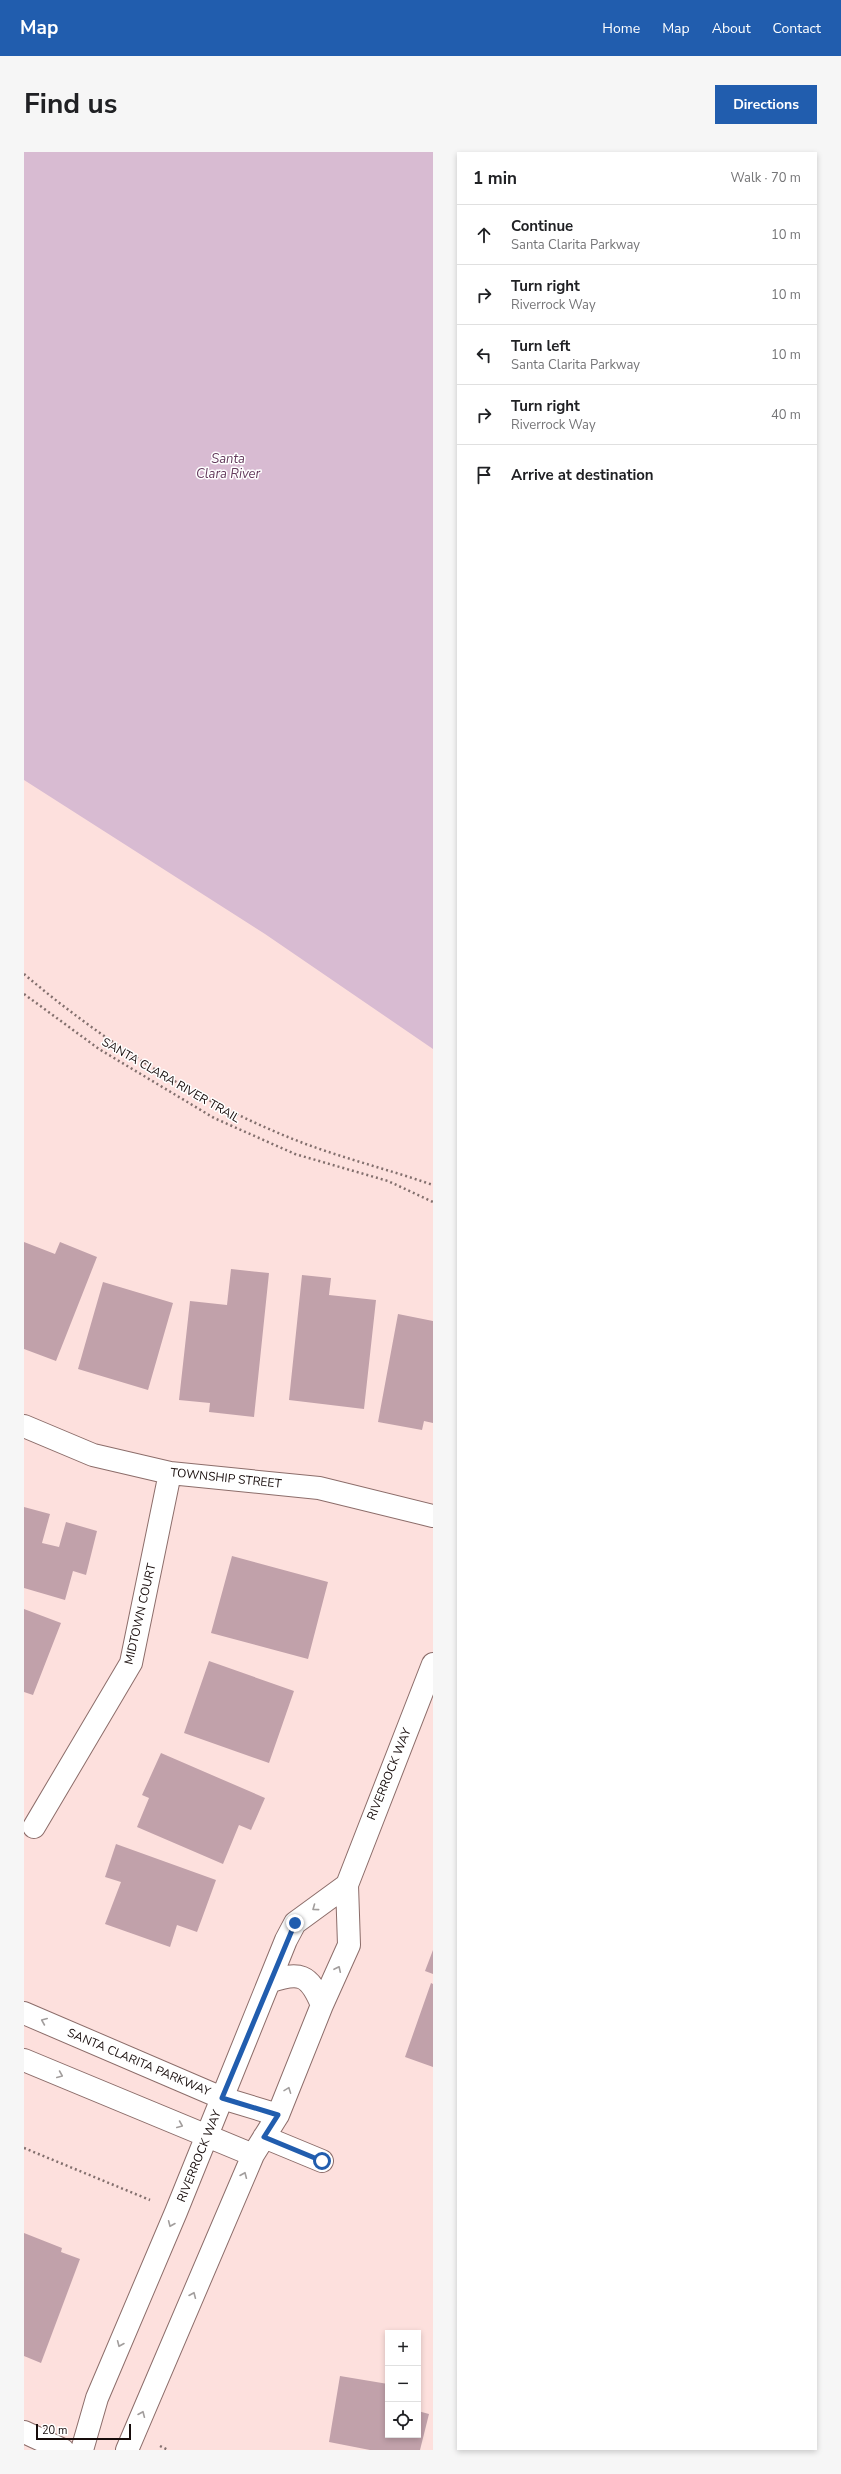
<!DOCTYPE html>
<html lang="en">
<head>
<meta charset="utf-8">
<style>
  :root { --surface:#fff; --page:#f6f6f6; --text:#202124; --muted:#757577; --line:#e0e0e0; --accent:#215dae }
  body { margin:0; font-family:"Nunito Sans",sans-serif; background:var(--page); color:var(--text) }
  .controls { position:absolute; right:12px; bottom:12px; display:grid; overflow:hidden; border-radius:0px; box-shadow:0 2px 6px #0003 }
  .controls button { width:36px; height:36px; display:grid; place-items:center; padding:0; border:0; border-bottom:1px solid var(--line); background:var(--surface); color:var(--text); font:20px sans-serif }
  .scale { position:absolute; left:12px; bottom:10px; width:95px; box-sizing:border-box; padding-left:4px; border:2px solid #170c0b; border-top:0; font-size:11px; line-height:14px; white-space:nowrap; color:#170c0b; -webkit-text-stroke:3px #fff; paint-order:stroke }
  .stop { position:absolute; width:12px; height:12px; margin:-9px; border:3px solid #215dae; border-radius:50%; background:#fff }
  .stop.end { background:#215dae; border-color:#fff; box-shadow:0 1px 4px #0008 }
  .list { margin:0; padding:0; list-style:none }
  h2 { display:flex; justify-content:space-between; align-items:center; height:52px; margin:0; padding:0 16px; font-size:17px }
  h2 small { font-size:13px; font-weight:400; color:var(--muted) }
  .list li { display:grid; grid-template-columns:26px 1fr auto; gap:12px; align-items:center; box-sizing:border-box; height:60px; padding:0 16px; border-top:1px solid var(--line) }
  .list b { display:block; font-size:15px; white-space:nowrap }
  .list p { margin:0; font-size:13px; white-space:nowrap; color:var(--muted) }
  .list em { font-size:13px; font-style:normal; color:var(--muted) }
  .icon { flex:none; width:22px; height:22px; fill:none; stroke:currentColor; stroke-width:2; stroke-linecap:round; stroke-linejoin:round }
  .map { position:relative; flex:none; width:409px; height:2298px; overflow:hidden; border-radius:0px }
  header { display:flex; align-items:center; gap:24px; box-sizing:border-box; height:56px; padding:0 20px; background:var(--accent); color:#fff }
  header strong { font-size:19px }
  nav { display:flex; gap:22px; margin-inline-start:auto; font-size:14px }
  .intro { display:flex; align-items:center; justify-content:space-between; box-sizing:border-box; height:96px; padding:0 24px }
  h1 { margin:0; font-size:28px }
  .button { padding:10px 18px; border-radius:0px; background:var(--accent); color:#fff; font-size:14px; font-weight:700 }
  main { display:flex; gap:24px; padding:0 24px }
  aside { flex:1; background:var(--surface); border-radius:0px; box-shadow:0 2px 6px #0003 }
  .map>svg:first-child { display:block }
  .water { fill:#d8bbd2 }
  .building { fill:#c1a1aa }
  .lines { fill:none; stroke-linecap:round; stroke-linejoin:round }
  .street-casing { stroke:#8c6d6a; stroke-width:24 }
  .path { stroke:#83706e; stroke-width:2.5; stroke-dasharray:2 3; stroke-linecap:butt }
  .street { stroke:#fff; stroke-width:22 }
  .oneway { stroke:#a29e9d }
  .route { stroke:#215dae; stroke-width:5 }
  .labels { text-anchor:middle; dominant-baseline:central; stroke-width:3; stroke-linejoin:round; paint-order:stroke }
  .street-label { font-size:12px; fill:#170c0b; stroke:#fff }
  .water-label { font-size:13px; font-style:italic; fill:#643b5d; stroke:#fff }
</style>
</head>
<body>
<header>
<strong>Map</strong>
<nav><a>Home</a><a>Map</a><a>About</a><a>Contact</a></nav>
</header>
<div class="intro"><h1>Find us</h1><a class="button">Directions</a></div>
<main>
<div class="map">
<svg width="409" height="2298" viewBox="0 0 409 2298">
  <rect width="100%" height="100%" fill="#fde0dd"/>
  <path class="water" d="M 0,0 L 409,0 L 409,897 L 241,782 L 0,628 Z"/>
  <path class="building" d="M 0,1090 L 31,1102 L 36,1090 L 73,1105 L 32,1209 L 0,1197 Z
    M 207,1117 L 245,1121 L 230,1265 L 185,1260 L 186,1251 L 155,1248 L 166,1149 L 203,1153 Z
    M 278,1123 L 307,1126 L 305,1143 L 352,1148 L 340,1257 L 265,1248 Z
    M 79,1130 L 149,1151 L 124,1238 L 54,1217 Z
    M 374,1162 L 409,1169 L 409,1271 L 400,1269 L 398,1278 L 354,1270 Z
    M 0,1355 L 26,1362 L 18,1391 L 35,1395 L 42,1370 L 73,1379 L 62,1423 L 49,1419 L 41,1448 L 0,1436 Z
    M 208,1404 L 304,1430 L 284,1507 L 187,1481 Z
    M 0,1457 L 37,1471 L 9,1543 L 0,1540 Z
    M 185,1509 L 270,1539 L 245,1611 L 160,1581 Z
    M 137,1601 L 241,1646 L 227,1678 L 215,1673 L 199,1712 L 113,1675 L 125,1646 L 118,1643 Z
    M 92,1692 L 192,1728 L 173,1780 L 153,1773 L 146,1795 L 81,1772 L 97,1730 L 81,1725 Z
    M 409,1798 L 409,1822 L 401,1819 Z
    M 407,1831 L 409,1832 L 409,1915 L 381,1905 Z
    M 0,2081 L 38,2096 L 37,2100 L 56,2107 L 17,2211 L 0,2204 Z
    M 316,2224 L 364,2232 L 364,2283 L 394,2283 L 394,2259 L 405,2262 L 396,2298 L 346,2298 L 305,2290 Z"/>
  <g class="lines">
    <g class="street-casing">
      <path id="street" d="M 0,1274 L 69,1303 L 146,1321 L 295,1336 L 409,1364
        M 10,1675 L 107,1511 L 146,1321
        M 245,1830 C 276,1819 285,1822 298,1853
        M 0,1861 L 198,1946 L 254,1963
        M 0,1908 L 229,2003
        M 240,1985 L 298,2009
        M 0,2280 L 39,2298
        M 58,2298 L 73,2246 L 152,2060 L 262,1788 L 271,1771 L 323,1733
        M 103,2298 L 229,2003 L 254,1963 L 298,1853 L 325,1793 L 323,1733 L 409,1512"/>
    </g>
    <path class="path" d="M 0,822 C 82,892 178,952 279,991 C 322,1007 366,1018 409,1033
      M 0,842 L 75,897 L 190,966 L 271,1002 L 364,1029 L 409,1050
      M 0,1996 L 126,2048
      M 136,2294 L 144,2298"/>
    <use href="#street" class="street"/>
  </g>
  <defs><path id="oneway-chevron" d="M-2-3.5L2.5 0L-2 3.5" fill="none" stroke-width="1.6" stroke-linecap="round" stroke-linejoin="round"/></defs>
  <g class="oneway">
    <use href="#oneway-chevron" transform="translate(291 1756) rotate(144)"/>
    <use href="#oneway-chevron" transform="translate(314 1817) rotate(-65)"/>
    <use href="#oneway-chevron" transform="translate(20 1869) rotate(-157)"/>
    <use href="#oneway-chevron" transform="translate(36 1923) rotate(23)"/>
    <use href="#oneway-chevron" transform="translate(264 1938) rotate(-69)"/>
    <use href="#oneway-chevron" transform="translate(156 1973) rotate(23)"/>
    <use href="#oneway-chevron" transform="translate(220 2023) rotate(-67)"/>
    <use href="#oneway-chevron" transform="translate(147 2072) rotate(113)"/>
    <use href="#oneway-chevron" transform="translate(169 2143) rotate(-67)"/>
    <use href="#oneway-chevron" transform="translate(96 2192) rotate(113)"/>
    <use href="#oneway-chevron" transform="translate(118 2262) rotate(-67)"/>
  </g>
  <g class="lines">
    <path class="route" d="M 271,1771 L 198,1946 L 254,1963 L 240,1985 L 298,2009"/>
  </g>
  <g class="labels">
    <g class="street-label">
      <text transform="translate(147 928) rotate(30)">SANTA CLARA RIVER TRAIL</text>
      <text transform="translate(202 1326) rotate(6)">TOWNSHIP STREET</text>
      <text transform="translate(116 1462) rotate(-77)">MIDTOWN COURT</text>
      <text transform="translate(365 1622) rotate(-68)">RIVERROCK WAY</text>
      <text transform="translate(115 1910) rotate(23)">SANTA CLARITA PARKWAY</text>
      <text transform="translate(175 2004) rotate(-68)">RIVERROCK WAY</text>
    </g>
    <g class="water-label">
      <text x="204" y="307">Santa<tspan x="204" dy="15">Clara River</tspan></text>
    </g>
  </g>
</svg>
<div class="controls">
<button>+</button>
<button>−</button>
<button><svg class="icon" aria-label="locate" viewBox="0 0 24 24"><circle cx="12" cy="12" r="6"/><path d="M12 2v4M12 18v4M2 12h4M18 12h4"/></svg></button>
</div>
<div class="scale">20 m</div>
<div class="stop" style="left:298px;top:2009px"></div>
<div class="stop end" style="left:271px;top:1771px"></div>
</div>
<aside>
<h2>1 min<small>Walk · 70 m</small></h2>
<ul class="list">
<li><svg class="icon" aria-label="ahead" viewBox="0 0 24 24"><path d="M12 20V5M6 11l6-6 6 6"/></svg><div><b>Continue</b><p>Santa Clarita Parkway</p></div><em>10 m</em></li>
<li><svg class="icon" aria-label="right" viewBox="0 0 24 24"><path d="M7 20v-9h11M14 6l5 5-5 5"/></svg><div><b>Turn right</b><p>Riverrock Way</p></div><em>10 m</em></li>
<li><svg class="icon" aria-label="left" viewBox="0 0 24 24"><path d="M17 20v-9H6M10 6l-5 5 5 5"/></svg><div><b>Turn left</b><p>Santa Clarita Parkway</p></div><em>10 m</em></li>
<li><svg class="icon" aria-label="right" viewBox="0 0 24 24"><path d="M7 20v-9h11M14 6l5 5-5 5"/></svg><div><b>Turn right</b><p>Riverrock Way</p></div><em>40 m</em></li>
<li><svg class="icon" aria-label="arrive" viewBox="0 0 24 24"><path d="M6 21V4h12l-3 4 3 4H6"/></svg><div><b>Arrive at destination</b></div></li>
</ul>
</aside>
</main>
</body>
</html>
